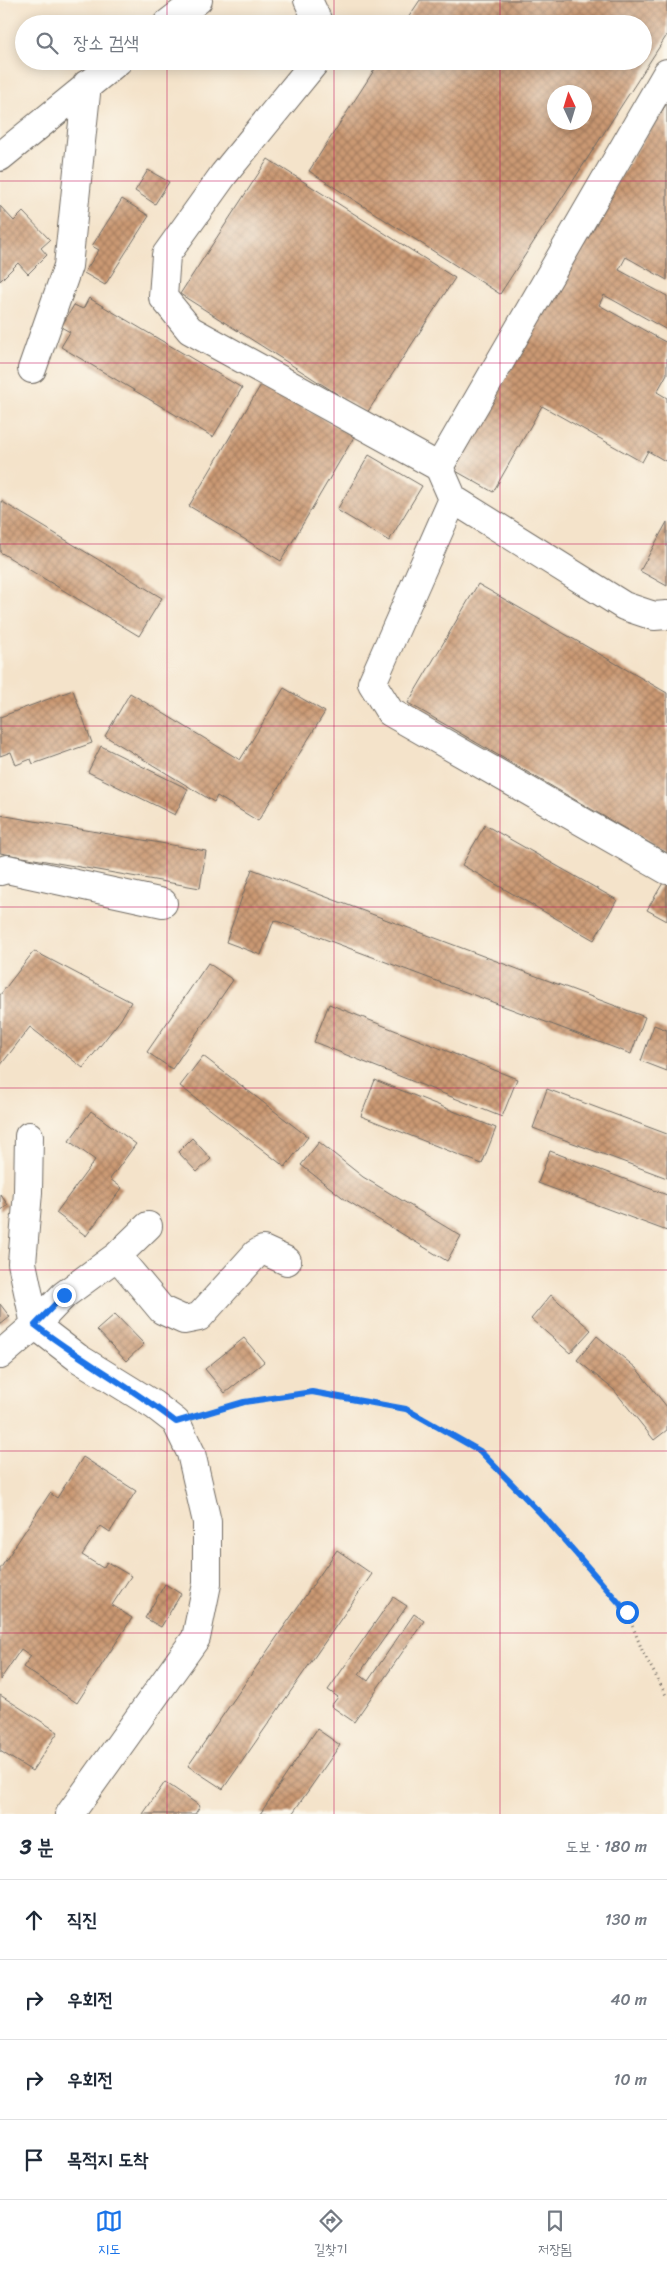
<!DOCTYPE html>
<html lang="ko">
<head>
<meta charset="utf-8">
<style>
  :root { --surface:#fff; --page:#f6f6f7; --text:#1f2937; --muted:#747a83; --line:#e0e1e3; --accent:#1a73e8 }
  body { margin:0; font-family:Sriracha,"Poor Story",sans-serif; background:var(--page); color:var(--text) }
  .compass { position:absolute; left:547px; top:85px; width:45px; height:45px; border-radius:50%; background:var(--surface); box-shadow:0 2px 12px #0003; rotate:356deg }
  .stop { position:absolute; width:15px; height:15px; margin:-11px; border:4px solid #1a73e8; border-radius:50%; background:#fff }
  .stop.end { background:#1a73e8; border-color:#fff; box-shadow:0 1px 5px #0008 }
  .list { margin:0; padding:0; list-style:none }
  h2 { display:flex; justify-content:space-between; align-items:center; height:65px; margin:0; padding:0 20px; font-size:21px }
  h2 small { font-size:16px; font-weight:400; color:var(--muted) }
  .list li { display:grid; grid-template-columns:32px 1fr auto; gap:15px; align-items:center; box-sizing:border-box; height:80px; padding:0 20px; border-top:1px solid var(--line) }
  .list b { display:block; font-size:19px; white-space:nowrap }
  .list em { font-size:16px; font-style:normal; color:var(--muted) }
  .icon { flex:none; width:28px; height:28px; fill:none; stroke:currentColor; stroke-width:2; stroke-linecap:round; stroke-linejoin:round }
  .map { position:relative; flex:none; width:667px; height:1814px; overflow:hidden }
  .search { position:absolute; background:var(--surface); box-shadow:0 2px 12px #0003; left:15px; right:15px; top:15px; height:55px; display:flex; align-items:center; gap:12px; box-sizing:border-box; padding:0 18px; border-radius:28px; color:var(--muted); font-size:19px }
  .sheet { height:385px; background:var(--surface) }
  nav { display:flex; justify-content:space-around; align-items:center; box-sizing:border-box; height:70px; border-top:1px solid var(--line); background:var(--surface); font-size:14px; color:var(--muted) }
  nav a { display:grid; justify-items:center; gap:2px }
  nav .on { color:var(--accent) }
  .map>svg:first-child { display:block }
  .building { fill:url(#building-cross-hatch); fill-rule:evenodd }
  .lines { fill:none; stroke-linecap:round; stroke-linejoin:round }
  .minor-casing { stroke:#716b63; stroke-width:30 }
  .path { stroke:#716b63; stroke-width:3; stroke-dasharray:1 4; stroke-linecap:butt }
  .minor { stroke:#fff; stroke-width:28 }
  .route { stroke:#1a73e8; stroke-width:6 }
  .grid { fill:none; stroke:#c2185b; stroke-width:1; stroke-opacity:0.55 }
</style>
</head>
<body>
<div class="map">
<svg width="667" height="1814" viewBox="0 0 667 1814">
  <defs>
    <pattern id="building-cross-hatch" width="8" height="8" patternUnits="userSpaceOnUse" patternTransform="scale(1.25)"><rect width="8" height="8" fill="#cb9973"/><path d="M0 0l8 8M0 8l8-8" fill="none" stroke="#a57d5f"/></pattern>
  </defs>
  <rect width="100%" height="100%" fill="#fbf7ec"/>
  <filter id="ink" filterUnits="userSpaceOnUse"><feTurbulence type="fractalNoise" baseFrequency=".02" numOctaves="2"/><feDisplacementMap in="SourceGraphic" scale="10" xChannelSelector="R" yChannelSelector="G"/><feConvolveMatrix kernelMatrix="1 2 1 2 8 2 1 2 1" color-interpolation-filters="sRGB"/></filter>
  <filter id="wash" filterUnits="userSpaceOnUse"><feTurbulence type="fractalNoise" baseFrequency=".0096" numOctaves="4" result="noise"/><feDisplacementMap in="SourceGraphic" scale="20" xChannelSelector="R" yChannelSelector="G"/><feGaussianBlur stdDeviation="1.12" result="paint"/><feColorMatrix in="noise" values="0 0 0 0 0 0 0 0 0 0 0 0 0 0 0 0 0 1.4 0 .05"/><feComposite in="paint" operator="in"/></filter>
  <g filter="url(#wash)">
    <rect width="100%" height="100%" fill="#f4e3ca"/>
    <g id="blocks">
      <path class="building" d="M 420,0 L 667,0 L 667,35 L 500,294 L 309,171 L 380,61 L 643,61 L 643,24 L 404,24 ZM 554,92 L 584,92 L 584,122 L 554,122 Z
        M 667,103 L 667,280 L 626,257 L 619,270 L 667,296 L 667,330 L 604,295 L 599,305 L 667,343 L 667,374 L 657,392 L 667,398 L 667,462 L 648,451 L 642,462 L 542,406 L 493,492 L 454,470 L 611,191 Z
        M 268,159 L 455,278 L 367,413 L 180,294 Z
        M 148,170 L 169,182 L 155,204 L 135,191 Z
        M 122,199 L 149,216 L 105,285 L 84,273 L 99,250 L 92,246 Z
        M 0,206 L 14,221 L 23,212 L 50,240 L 41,248 L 47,255 L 28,274 L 18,263 L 0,281 Z
        M 89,298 L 242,388 L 213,437 L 61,347 L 70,332 L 61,327 L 74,305 L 83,309 Z
        M 262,383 L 354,437 L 281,561 L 189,506 Z
        M 369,455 L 422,486 L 389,541 L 337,510 Z
        M 1,501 L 162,598 L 139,636 L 0,552 Z
        M 667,522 L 667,586 L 640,571 Z
        M 478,584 L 667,693 L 667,853 L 408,703 Z
        M 284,688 L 325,712 L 258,821 L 217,796 L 214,802 L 105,736 L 130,693 L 240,760 Z
        M 73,690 L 92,743 L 33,764 L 31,759 L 16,765 L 11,752 L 0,756 L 0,717 Z
        M 101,746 L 188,789 L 175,815 L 88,772 Z
        M 0,815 L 206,851 L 200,888 L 0,853 Z
        M 485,825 L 617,900 L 594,940 L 462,865 Z
        M 252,869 L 645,1017 L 631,1054 L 274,920 L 261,955 L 226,942 Z
        M 667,876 L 667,921 L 647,910 Z
        M 34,951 L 131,1002 L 121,1019 L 83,1068 L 30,1027 L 0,1066 L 0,995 Z
        M 208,963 L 233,980 L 172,1069 L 147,1052 Z
        M 329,1004 L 517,1079 L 502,1117 L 314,1042 Z
        M 654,1025 L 667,1030 L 667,1071 L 641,1061 Z
        M 203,1056 L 308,1137 L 285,1167 L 180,1086 Z
        M 375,1080 L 496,1128 L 482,1164 L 361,1116 Z
        M 547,1089 L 667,1134 L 667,1178 L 533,1128 Z
        M 91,1111 L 136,1144 L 110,1179 L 122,1188 L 86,1236 L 56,1213 L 95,1160 L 69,1141 Z
        M 192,1138 L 211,1159 L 197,1172 L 178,1152 Z
        M 319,1142 L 363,1177 L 461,1236 L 447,1261 L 346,1200 L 301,1165 Z
        M 550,1151 L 667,1195 L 667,1231 L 538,1183 Z
        M 0,1194 L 8,1205 L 0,1211 Z
        M 551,1295 L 591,1330 L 570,1353 L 531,1319 Z
        M 0,1304 L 10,1317 L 0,1325 Z
        M 115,1314 L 144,1344 L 126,1361 L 97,1330 Z
        M 597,1336 L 636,1368 L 667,1407 L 667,1430 L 654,1440 L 614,1390 L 577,1360 Z
        M 244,1338 L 264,1362 L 225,1393 L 205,1369 Z
        M 83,1457 L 136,1491 L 110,1532 L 101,1526 L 82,1555 L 103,1568 L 107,1562 L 131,1576 L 112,1605 L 132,1618 L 77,1703 L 23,1667 L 31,1656 L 21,1649 L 0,1680 L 0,1569 L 50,1493 L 57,1498 Z
        M 337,1550 L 372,1574 L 223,1789 L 188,1766 Z
        M 165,1584 L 181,1594 L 161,1627 L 145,1618 Z
        M 393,1597 L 407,1606 L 359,1674 L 368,1681 L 414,1614 L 424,1621 L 354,1722 L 331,1706 L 338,1697 L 328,1690 Z
        M 0,1695 L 58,1732 L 32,1771 L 0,1751 Z
        M 317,1729 L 340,1745 L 292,1814 L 260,1814 Z
        M 165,1782 L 200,1806 L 195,1814 L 143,1814 Z"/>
    </g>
  </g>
  <g filter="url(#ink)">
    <use href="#blocks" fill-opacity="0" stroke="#716b63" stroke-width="1"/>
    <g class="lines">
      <g class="minor-casing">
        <path id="minor" d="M 308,0 L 319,24
          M 167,24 L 198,0
          M 316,61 L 224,174 L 166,255 L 163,297 L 190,330 L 439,467 L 453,499 L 624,606 L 654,616 L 667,615
          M 0,157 L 118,61
          M 32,369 L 68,266 L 87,84
          M 439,467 L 667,73
          M 453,499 L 372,683 L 390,712 L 667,870
          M 0,871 L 7,869 L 163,903
          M 29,1136 L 28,1192 L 22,1263 L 35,1325
          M 117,1256 L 162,1310 L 184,1320 L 199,1317 L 256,1254 L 263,1250 L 287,1261
          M 35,1325 L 64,1295 L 117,1256 L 148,1226
          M 0,1355 L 35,1325 L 78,1358 L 154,1405 L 176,1422 L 191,1453 L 207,1522 L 207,1584 L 196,1638 L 70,1814"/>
      </g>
      <path class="path" d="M 203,1414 L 244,1403 L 312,1392 L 406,1409 L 480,1451 L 545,1519 L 627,1612 L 642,1650 L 667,1697"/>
      <use href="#minor" class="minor"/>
    </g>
  </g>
  <g class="lines" filter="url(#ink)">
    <path class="route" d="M 64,1295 L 35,1325 C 80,1360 131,1387 176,1422 L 244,1402 L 312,1392 L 406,1409 L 480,1451 L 545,1518 L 627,1612"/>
  </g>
  <path class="grid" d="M 167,0 L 167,24M 334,0 L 334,24M 500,0 L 500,24M 167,61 L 167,1814M 334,61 L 334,1814M 500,61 L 500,1814M 0,181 L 667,181M 0,363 L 667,363M 0,544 L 667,544M 0,726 L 667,726M 0,907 L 667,907M 0,1088 L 667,1088M 0,1270 L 667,1270M 0,1451 L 667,1451M 0,1633 L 667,1633"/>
</svg>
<svg class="compass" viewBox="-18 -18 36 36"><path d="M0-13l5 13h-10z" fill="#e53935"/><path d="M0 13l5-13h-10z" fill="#747a83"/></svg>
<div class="stop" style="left:627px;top:1612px"></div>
<div class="stop end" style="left:64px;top:1295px"></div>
<div class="search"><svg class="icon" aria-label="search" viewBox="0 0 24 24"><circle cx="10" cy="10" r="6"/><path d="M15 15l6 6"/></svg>장소 검색</div>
</div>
<section class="sheet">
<h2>3 분<small>도보 · 180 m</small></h2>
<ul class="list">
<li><svg class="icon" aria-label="ahead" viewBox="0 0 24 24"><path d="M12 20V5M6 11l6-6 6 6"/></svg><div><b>직진</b></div><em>130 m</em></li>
<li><svg class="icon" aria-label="right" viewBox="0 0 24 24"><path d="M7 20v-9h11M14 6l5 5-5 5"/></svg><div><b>우회전</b></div><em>40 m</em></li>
<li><svg class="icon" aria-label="right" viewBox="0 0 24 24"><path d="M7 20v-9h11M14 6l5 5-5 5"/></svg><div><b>우회전</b></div><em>10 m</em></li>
<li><svg class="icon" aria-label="arrive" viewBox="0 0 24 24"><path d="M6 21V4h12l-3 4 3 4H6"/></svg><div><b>목적지 도착</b></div></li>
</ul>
</section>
<nav>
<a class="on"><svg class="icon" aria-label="map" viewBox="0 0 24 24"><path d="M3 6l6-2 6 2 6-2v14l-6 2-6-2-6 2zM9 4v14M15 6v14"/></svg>지도</a>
<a><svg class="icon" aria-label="directions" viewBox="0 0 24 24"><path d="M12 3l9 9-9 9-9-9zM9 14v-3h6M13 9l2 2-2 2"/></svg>길찾기</a>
<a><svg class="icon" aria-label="saved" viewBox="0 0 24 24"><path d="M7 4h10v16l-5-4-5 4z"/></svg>저장됨</a>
</nav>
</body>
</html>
